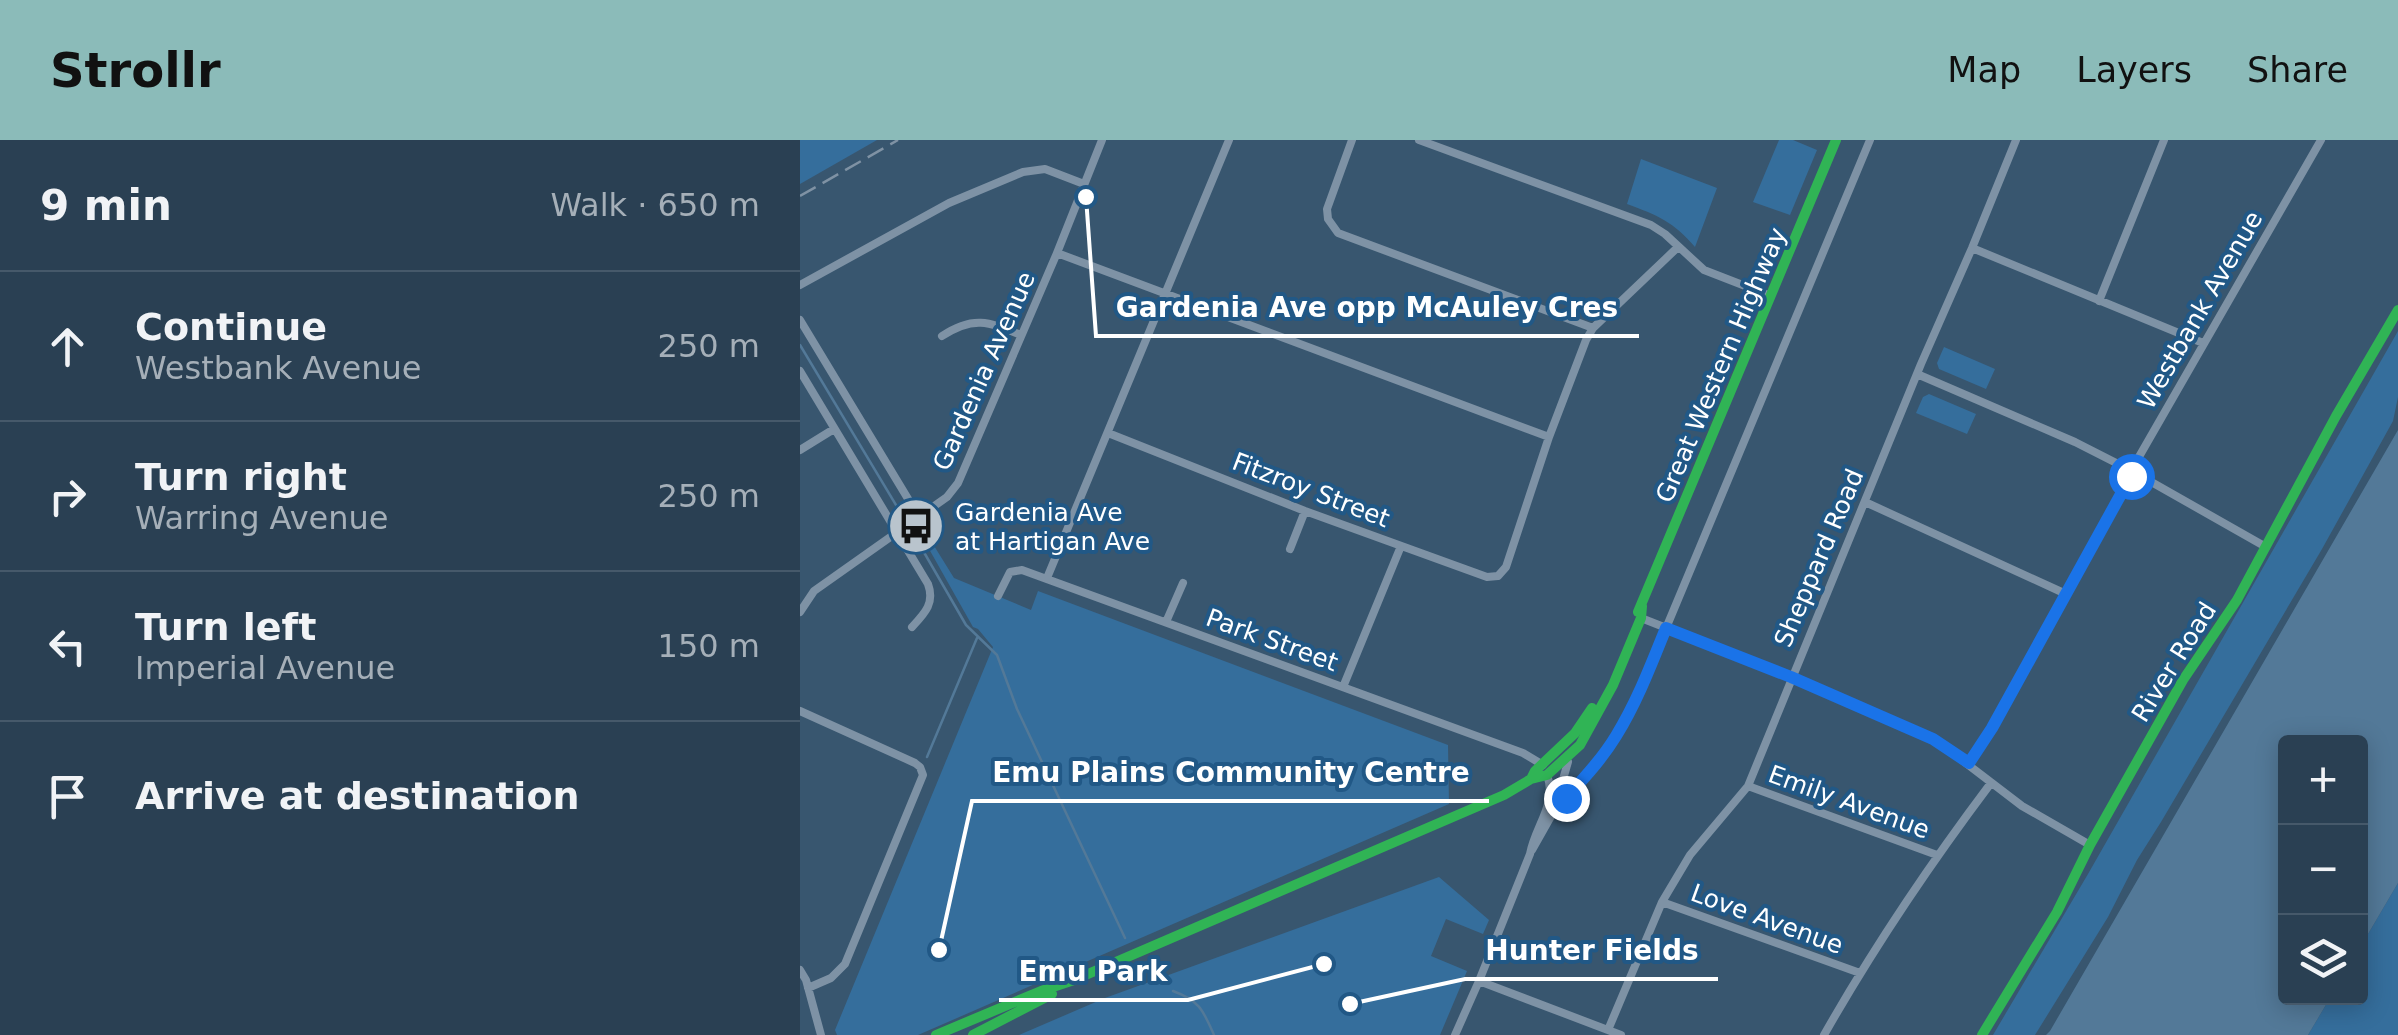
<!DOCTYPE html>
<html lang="en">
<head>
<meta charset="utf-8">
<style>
  :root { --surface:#2a4053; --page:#32475a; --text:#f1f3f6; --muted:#a5afb8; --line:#46596a; --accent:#8bbbb9 }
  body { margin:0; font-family:"DejaVu Sans",sans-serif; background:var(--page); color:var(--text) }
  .controls { position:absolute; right:30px; bottom:30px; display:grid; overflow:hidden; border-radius:10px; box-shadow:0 5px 25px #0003 }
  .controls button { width:90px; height:90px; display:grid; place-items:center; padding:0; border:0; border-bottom:2px solid var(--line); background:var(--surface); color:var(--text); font:50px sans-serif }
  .stop { position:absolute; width:30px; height:30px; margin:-22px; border:8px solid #1a73e8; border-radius:50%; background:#fff }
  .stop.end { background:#1a73e8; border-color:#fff; box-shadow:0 2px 10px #0008 }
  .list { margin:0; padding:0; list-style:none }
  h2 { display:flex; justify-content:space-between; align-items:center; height:130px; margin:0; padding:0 40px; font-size:42px }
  h2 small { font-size:32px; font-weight:400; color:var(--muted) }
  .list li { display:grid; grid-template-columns:65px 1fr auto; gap:30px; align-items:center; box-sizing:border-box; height:150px; padding:0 40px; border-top:2px solid var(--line) }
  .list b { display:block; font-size:38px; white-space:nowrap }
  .list p { margin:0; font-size:32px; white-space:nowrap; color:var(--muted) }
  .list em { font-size:32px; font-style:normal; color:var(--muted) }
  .icon { flex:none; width:55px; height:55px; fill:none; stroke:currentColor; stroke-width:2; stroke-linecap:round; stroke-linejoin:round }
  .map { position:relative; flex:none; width:1598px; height:895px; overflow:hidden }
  header { display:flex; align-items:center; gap:60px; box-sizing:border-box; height:140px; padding:0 50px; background:var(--accent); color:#111 }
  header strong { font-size:48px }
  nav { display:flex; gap:55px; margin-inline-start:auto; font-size:35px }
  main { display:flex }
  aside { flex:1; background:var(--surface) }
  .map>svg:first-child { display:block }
  .green { fill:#356e9c }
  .water { fill:#537998 }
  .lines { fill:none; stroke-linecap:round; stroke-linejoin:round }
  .stream { stroke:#537998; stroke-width:2.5 }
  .street { stroke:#7e92a5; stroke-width:8 }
  .fast { stroke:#30b455; stroke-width:10 }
  .rail { stroke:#7f92a4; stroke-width:2.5; stroke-dasharray:18 8; stroke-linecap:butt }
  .route { stroke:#1a73e8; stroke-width:12 }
  .labels { text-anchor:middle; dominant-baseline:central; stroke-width:8; stroke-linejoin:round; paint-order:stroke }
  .street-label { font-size:25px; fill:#fff; stroke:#215886 }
  .poi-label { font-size:25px; fill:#fff; stroke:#215886; text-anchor:start }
  .leader { fill:none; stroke:#fff; stroke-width:4 }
  .callout-dot { fill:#fff; stroke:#215886; stroke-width:4 }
  .callout-label { font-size:28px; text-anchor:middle; font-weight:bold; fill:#fff; stroke:#215886; stroke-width:8; stroke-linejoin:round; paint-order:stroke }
</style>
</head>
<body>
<header>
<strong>Strollr</strong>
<nav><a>Map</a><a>Layers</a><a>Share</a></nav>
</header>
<main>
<aside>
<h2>9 min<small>Walk · 650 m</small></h2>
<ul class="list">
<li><svg class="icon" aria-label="ahead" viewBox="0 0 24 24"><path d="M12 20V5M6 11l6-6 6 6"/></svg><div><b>Continue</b><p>Westbank Avenue</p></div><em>250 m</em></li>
<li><svg class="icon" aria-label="right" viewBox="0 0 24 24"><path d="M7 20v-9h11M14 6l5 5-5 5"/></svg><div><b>Turn right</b><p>Warring Avenue</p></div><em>250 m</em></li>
<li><svg class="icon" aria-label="left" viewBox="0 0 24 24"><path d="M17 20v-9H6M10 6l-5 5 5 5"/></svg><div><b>Turn left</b><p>Imperial Avenue</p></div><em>150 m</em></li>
<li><svg class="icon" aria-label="arrive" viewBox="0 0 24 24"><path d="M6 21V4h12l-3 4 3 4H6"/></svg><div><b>Arrive at destination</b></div></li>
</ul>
</aside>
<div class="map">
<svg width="1598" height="895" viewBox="0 0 1598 895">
  <rect width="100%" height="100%" fill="#38566f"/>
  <path class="green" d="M 0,0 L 77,0 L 0,44 Z
    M 979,0 L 993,0 L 1017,10 L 990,75 L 953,62 Z
    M 841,19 L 917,48 L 895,107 C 874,82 857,75 827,64 Z
    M 1598,191 L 1598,257 L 1593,281 L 1522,409 L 1361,682 L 1337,720 L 1308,777 L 1235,895 L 1193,895 L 1288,734 Z
    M 1144,207 L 1195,229 L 1186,249 L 1139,229 L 1137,223 Z
    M 1129,254 L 1176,274 L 1167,294 L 1116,273 L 1123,257 Z
    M 123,388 L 154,438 L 231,470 L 238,451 L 648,605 L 649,664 L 118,895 L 37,895 L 35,890 L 193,507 L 178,489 L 173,487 L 120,393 L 117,392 Z
    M 639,737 L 689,780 L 683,794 L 646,779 L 631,816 L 667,831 L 640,895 L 219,895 L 305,858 Z
    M 1598,743 L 1598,895 L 1508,895 L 1530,858 L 1560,858 L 1561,806 Z"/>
  <path class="water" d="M 1598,290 L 1598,743 L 1561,806 L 1560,602 L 1486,602 L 1486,858 L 1530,858 L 1508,895 L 1246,895 L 1250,891 Z"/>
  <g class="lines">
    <path class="stream" d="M 0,205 L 102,375
      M 114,395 L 166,485 L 197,515 L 217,569 L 325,798
      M 127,617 L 177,498
      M 373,851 C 400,861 403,870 414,895"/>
    <path class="street" d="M 552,0 L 527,69 L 528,79 L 538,93 L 793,188
      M 619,0 L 851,85 L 865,94 L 904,130 L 971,156
      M 1172,108 L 1403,203
      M 257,113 L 749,297
      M 0,145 L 149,63 L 223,32 L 245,29 L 284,44
      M 1299,161 L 1364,0
      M 0,180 L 119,377
      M 142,196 C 174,175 189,182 221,195
      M 0,231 L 128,444 C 135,463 125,473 112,487
      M 1117,234 L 1275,302 L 1332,331 L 1466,407
      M 308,293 L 505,371 L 687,437 L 698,436 L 706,427 L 749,297 L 786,200 L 793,188 L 878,107
      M 0,310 L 34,289
      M 1065,362 L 1266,454
      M 490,409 L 505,371
      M 247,438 L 429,0
      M 198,456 L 210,432 L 222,430 L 723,613 L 743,625
      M 0,472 L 14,451 L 147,357 L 158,343 L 257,113 L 302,0
      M 841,478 L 986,535 L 1137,601 L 1222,666 L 1290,705
      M 366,482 L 383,443
      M 543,547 L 601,406
      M 0,571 L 115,623 L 120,627 L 123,635 L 45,824 L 31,838 L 8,848
      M 1169,623 L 1192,588 L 1331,336 L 1336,322 L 1521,0
      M 948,646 L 1137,715
      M 754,671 L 791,630 L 814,599 L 836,560 L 1070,0
      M 732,710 L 754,671 L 768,622
      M 862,762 L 1060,833
      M 0,830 L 6,840 L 21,895
      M 679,841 L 821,895
      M 808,890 L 862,762 L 890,715 L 948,646 L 1121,224 L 1172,108 L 1216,0
      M 655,895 L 679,841 L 730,714 C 735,686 758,663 747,635
      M 1024,895 C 1074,807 1130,724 1191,643"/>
    <path class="fast" d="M 838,472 L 1036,0
      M 731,639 L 735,631 L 775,593 L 792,568
      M 136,895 L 241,851 L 274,840 L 704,655 L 731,639 L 747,635 L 780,605 L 813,545 L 841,478 L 842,466
      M 173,895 L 252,854
      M 1182,895 L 1257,772 L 1290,705 L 1383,540 L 1437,460 L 1536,276 L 1598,170"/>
    <path class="rail" d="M 0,56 L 98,0"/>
  </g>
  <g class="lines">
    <path class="route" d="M 766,658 C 784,638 802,619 816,596 C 837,562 851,525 866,488 L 991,537 L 1133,599 L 1169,623 L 1192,588 L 1331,336"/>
  </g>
  <defs>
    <g id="bus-disc" transform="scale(2.875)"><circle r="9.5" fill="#b9c4cd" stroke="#215886"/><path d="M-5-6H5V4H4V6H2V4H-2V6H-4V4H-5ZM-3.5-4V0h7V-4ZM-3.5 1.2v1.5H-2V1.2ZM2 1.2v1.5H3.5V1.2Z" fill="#111"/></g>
  </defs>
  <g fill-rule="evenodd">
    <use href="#bus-disc" x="116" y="386"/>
  </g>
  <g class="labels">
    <g class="street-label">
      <text transform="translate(1400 170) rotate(-60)">Westbank Avenue</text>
      <text transform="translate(921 225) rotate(-67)">Great Western Highway</text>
      <text transform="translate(184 231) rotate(-66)">Gardenia Avenue</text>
      <text transform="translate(511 350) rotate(21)">Fitzroy Street</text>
      <text transform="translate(1019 418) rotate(-67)">Sheppard Road</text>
      <text transform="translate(472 500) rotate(20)">Park Street</text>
      <text transform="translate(1374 522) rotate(-58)">River Road</text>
      <text transform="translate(1049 662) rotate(20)">Emily Avenue</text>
      <text transform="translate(967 779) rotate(20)">Love Avenue</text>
    </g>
    <g class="poi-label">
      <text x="155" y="372">Gardenia Ave<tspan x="155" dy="29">at Hartigan Ave</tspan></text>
    </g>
  </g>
  <path class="leader" d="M286 57L296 196H839M139 810L172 661H689M550 864L665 839H918M524 824L388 860H199"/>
  <g class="callout-dot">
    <circle cx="286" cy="57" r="10"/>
    <circle cx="139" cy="810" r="10"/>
    <circle cx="550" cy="864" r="10"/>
    <circle cx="524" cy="824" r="10"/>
  </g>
  <g class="callout-label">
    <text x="567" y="177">Gardenia Ave opp McAuley Cres</text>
    <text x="431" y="642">Emu Plains Community Centre</text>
    <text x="792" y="820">Hunter Fields</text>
    <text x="293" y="841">Emu Park</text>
  </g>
</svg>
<div class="controls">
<button>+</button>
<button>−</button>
<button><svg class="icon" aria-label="layers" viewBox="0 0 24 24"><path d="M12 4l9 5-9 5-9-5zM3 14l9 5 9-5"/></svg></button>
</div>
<div class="stop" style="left:1331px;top:336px"></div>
<div class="stop end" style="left:766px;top:658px"></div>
</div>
</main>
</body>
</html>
